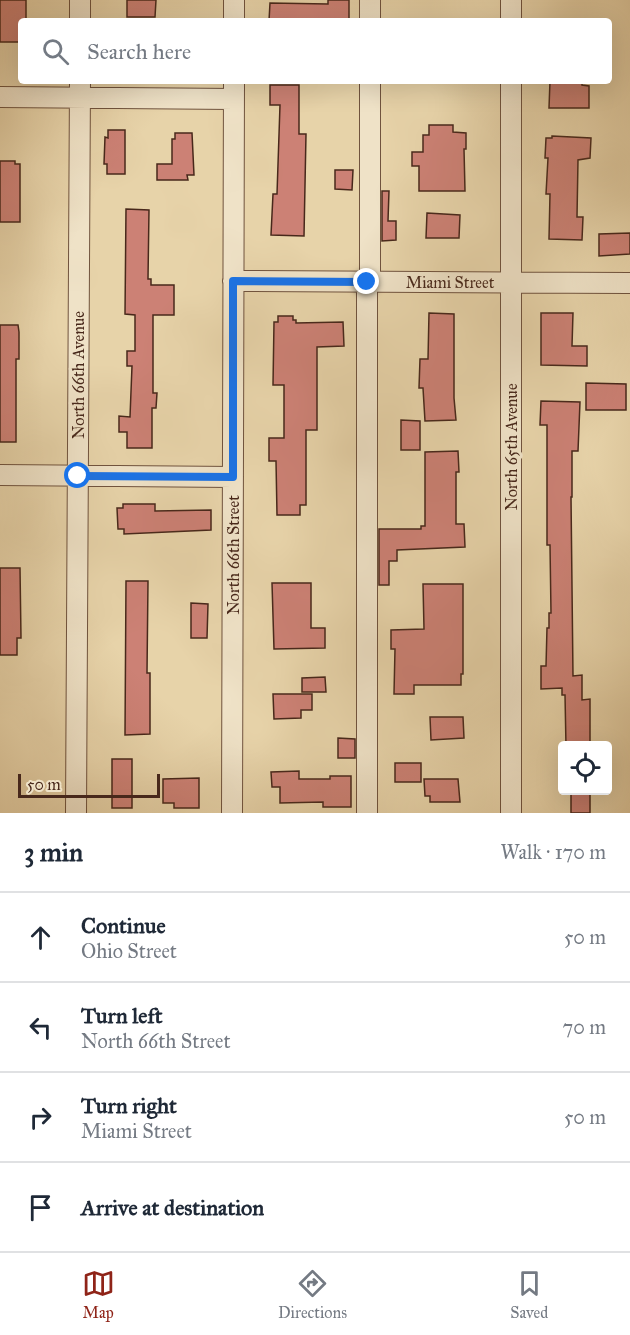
<!DOCTYPE html>
<html lang="en">
<head>
<meta charset="utf-8">
<style>
  :root { --surface:#fff; --page:#f6f6f7; --text:#1f2937; --muted:#747a83; --line:#e0e1e3; --accent:#8f2418 }
  body { margin:0; font-family:"IM FELL Great Primer",serif; background:var(--page); color:var(--text) }
  .controls { position:absolute; right:18px; bottom:18px; display:grid; overflow:hidden; border-radius:6px; box-shadow:0 6px 24px #0002 }
  .controls button { width:54px; height:54px; display:grid; place-items:center; padding:0; border:0; border-bottom:2px solid var(--line); background:var(--surface); color:var(--text); font:30px sans-serif }
  .scale { position:absolute; left:18px; bottom:15px; width:142px; box-sizing:border-box; padding-left:6px; border:3px solid #48281b; border-top:0; font-size:16px; line-height:21px; white-space:nowrap; color:#48281b; -webkit-text-stroke:4px #efe2c7; paint-order:stroke }
  .stop { position:absolute; width:18px; height:18px; margin:-14px; border:4px solid #1a73e8; border-radius:50%; background:#fff }
  .stop.end { background:#1a73e8; border-color:#fff; box-shadow:0 2px 6px #0008 }
  .list { margin:0; padding:0; list-style:none }
  h2 { display:flex; justify-content:space-between; align-items:center; height:78px; margin:0; padding:0 24px; font-size:26px }
  h2 small { font-size:20px; font-weight:400; color:var(--muted) }
  .list li { display:grid; grid-template-columns:39px 1fr auto; gap:18px; align-items:center; box-sizing:border-box; height:90px; padding:0 24px; border-top:2px solid var(--line) }
  .list b { display:block; font-size:22px; white-space:nowrap }
  .list p { margin:0; font-size:20px; white-space:nowrap; color:var(--muted) }
  .list em { font-size:20px; font-style:normal; color:var(--muted) }
  .icon { flex:none; width:33px; height:33px; fill:none; stroke:currentColor; stroke-width:2; stroke-linecap:round; stroke-linejoin:round }
  .map { position:relative; flex:none; width:630px; height:813px; overflow:hidden }
  .search { position:absolute; background:var(--surface); box-shadow:0 6px 24px #0002; left:18px; right:18px; top:18px; height:66px; display:flex; align-items:center; gap:15px; box-sizing:border-box; padding:0 21px; border-radius:6px; color:var(--muted); font-size:22px }
  .sheet { height:438px; background:var(--surface) }
  nav { display:flex; justify-content:space-around; align-items:center; box-sizing:border-box; height:84px; border-top:2px solid var(--line); background:var(--surface); font-size:16px; color:var(--muted) }
  nav a { display:grid; justify-items:center; gap:3px }
  nav .on { color:var(--accent) }
  .map>svg:first-child { display:block }
  .building { fill:#cc8175; stroke:#48281b; stroke-width:1.5 }
  .lines { fill:none; stroke-linecap:round; stroke-linejoin:round }
  .minor-casing { stroke:#70533e; stroke-width:22 }
  .minor { stroke:#efe2c7; stroke-width:20 }
  .route { stroke:#1a73e8; stroke-width:8 }
  .labels { text-anchor:middle; dominant-baseline:central; stroke-width:6; stroke-linejoin:round; paint-order:stroke }
  .street-label { font-size:16px; fill:#48281b; stroke:#efe2c7 }
</style>
</head>
<body>
<div class="map">
<svg width="630" height="813" viewBox="0 0 630 813">
  <rect width="100%" height="100%" fill="#e7d3a9"/>
  <filter id="stains"><feTurbulence type="fractalNoise" baseFrequency=".00333" numOctaves="4"/><feColorMatrix values="0 0 0 0 .2 0 0 0 0 .09 0 0 0 0 .02 0 0 0 .5 -.17"/></filter>
  <radialGradient id="worn" r=".72"><stop offset=".6" stop-color="#630" stop-opacity="0"/><stop offset="1" stop-color="#630" stop-opacity=".3"/></radialGradient>
  <path class="building" d="M 0,0 L 26,0 L 26,21 L 21,21 L 21,42 L 0,42 Z
    M 127,0 L 156,0 L 155,17 L 127,17 Z
    M 328,0 L 349,0 L 349,21 L 269,21 L 270,3 L 328,4 Z
    M 550,81 L 582,81 L 582,85 L 589,86 L 589,108 L 549,108 Z
    M 270,85 L 299,85 L 299,134 L 306,134 L 304,236 L 271,235 L 273,194 L 277,194 L 280,105 L 270,105 Z
    M 429,125 L 453,125 L 453,132 L 466,133 L 466,149 L 464,149 L 465,191 L 419,191 L 419,166 L 412,166 L 412,152 L 423,152 L 423,135 L 429,135 Z
    M 108,130 L 125,130 L 125,174 L 107,174 L 107,164 L 104,164 L 105,137 L 108,138 Z
    M 175,133 L 192,133 L 194,175 L 187,175 L 188,180 L 157,180 L 157,164 L 172,164 L 172,139 L 175,139 Z
    M 552,136 L 591,138 L 590,158 L 578,160 L 577,217 L 583,217 L 582,240 L 549,239 L 550,194 L 546,194 L 548,158 L 545,158 L 546,138 L 552,138 Z
    M 0,161 L 15,161 L 15,164 L 20,164 L 20,222 L 0,222 Z
    M 335,170 L 353,170 L 352,190 L 335,189 Z
    M 382,191 L 389,191 L 388,221 L 396,221 L 396,240 L 382,241 Z
    M 126,209 L 149,210 L 148,279 L 151,279 L 151,285 L 174,285 L 174,315 L 153,315 L 153,393 L 157,393 L 156,408 L 152,408 L 152,448 L 127,448 L 127,432 L 119,432 L 119,416 L 130,417 L 132,366 L 127,366 L 127,351 L 135,351 L 135,315 L 125,314 Z
    M 427,213 L 460,215 L 459,238 L 426,238 Z
    M 630,233 L 630,254 L 599,256 L 599,234 Z
    M 429,313 L 454,314 L 454,398 L 456,420 L 425,421 L 423,388 L 419,388 L 420,359 L 428,359 Z
    M 541,313 L 573,313 L 572,346 L 587,346 L 587,366 L 541,365 Z
    M 278,316 L 293,316 L 293,320 L 296,320 L 296,323 L 343,322 L 344,346 L 317,347 L 317,430 L 306,430 L 306,505 L 300,505 L 300,515 L 277,515 L 276,461 L 269,461 L 269,438 L 284,438 L 284,385 L 273,385 L 274,322 L 278,322 Z
    M 0,325 L 18,325 L 19,332 L 19,359 L 16,359 L 16,442 L 0,442 Z
    M 586,383 L 626,384 L 626,410 L 586,410 Z
    M 541,401 L 580,402 L 578,451 L 572,451 L 572,497 L 571,497 L 573,676 L 582,675 L 582,700 L 590,699 L 590,746 L 566,746 L 565,695 L 562,695 L 562,688 L 541,689 L 541,666 L 546,666 L 547,628 L 549,628 L 549,613 L 551,613 L 550,545 L 547,545 L 547,425 L 540,425 Z
    M 401,420 L 420,421 L 420,450 L 401,450 Z
    M 458,451 L 459,472 L 456,472 L 456,524 L 464,524 L 465,547 L 397,550 L 397,561 L 389,561 L 389,585 L 379,585 L 379,529 L 421,529 L 421,526 L 425,526 L 425,452 Z
    M 123,504 L 155,504 L 155,511 L 211,510 L 211,530 L 124,534 L 124,529 L 118,529 L 117,508 L 123,508 Z
    M 0,568 L 20,568 L 21,638 L 17,638 L 17,655 L 0,655 Z
    M 126,581 L 148,581 L 147,673 L 150,673 L 150,734 L 125,735 Z
    M 272,583 L 311,583 L 311,628 L 325,628 L 325,648 L 274,649 Z
    M 423,584 L 463,584 L 463,674 L 461,674 L 461,685 L 414,685 L 414,694 L 394,694 L 395,649 L 391,649 L 391,630 L 424,629 Z
    M 191,603 L 208,604 L 207,638 L 191,638 Z
    M 325,677 L 326,692 L 302,692 L 302,678 Z
    M 273,694 L 312,694 L 312,710 L 301,710 L 301,718 L 274,719 Z
    M 430,717 L 463,717 L 464,738 L 431,740 Z
    M 338,738 L 355,739 L 355,758 L 338,758 Z
    M 112,759 L 132,759 L 132,808 L 112,808 Z
    M 395,763 L 421,763 L 421,782 L 395,782 Z
    M 299,771 L 299,779 L 330,779 L 330,776 L 351,776 L 351,807 L 323,807 L 323,802 L 280,803 L 280,787 L 272,787 L 271,772 Z
    M 199,778 L 199,808 L 174,808 L 174,803 L 163,803 L 163,779 Z
    M 424,779 L 458,779 L 460,802 L 430,802 L 430,796 L 425,796 Z
    M 571,790 L 590,790 L 590,813 L 571,813 Z"/>
  <g class="lines">
    <g class="minor-casing">
      <path id="minor" d="M 234,0 L 234,21
        M 370,0 L 370,21
        M 80,21 L 80,0
        M 511,21 L 511,0
        M 370,81 L 370,282
        M 0,97 L 234,99
        M 233,281 L 630,283
        M 367,282 L 367,813
        M 0,475 L 233,477
        M 76,813 L 80,81
        M 232,813 L 234,81
        M 511,813 L 511,81"/>
    </g>
    <use href="#minor" class="minor"/>
  </g>
  <g class="lines">
    <path class="route" d="M 78,476 L 233,477 L 233,281 L 367,282"/>
  </g>
  <g class="labels">
    <g class="street-label">
      <text x="450" y="282">Miami Street</text>
      <text transform="translate(78 375) rotate(-90)">North 66th Avenue</text>
      <text transform="translate(511 447) rotate(-90)">North 65th Avenue</text>
      <text transform="translate(233 555) rotate(-90)">North 66th Street</text>
    </g>
  </g>
  <rect width="100%" height="100%" filter="url(#stains)"/>
  <rect width="100%" height="100%" fill="url(#worn)"/>
</svg>
<div class="controls">
<button><svg class="icon" aria-label="locate" viewBox="0 0 24 24"><circle cx="12" cy="12" r="6"/><path d="M12 2v4M12 18v4M2 12h4M18 12h4"/></svg></button>
</div>
<div class="scale">50 m</div>
<div class="stop" style="left:78px;top:476px"></div>
<div class="stop end" style="left:367px;top:282px"></div>
<div class="search"><svg class="icon" aria-label="search" viewBox="0 0 24 24"><circle cx="10" cy="10" r="6"/><path d="M15 15l6 6"/></svg>Search here</div>
</div>
<section class="sheet">
<h2>3 min<small>Walk · 170 m</small></h2>
<ul class="list">
<li><svg class="icon" aria-label="ahead" viewBox="0 0 24 24"><path d="M12 20V5M6 11l6-6 6 6"/></svg><div><b>Continue</b><p>Ohio Street</p></div><em>50 m</em></li>
<li><svg class="icon" aria-label="left" viewBox="0 0 24 24"><path d="M17 20v-9H6M10 6l-5 5 5 5"/></svg><div><b>Turn left</b><p>North 66th Street</p></div><em>70 m</em></li>
<li><svg class="icon" aria-label="right" viewBox="0 0 24 24"><path d="M7 20v-9h11M14 6l5 5-5 5"/></svg><div><b>Turn right</b><p>Miami Street</p></div><em>50 m</em></li>
<li><svg class="icon" aria-label="arrive" viewBox="0 0 24 24"><path d="M6 21V4h12l-3 4 3 4H6"/></svg><div><b>Arrive at destination</b></div></li>
</ul>
</section>
<nav>
<a class="on"><svg class="icon" aria-label="map" viewBox="0 0 24 24"><path d="M3 6l6-2 6 2 6-2v14l-6 2-6-2-6 2zM9 4v14M15 6v14"/></svg>Map</a>
<a><svg class="icon" aria-label="directions" viewBox="0 0 24 24"><path d="M12 3l9 9-9 9-9-9zM9 14v-3h6M13 9l2 2-2 2"/></svg>Directions</a>
<a><svg class="icon" aria-label="saved" viewBox="0 0 24 24"><path d="M7 4h10v16l-5-4-5 4z"/></svg>Saved</a>
</nav>
</body>
</html>
